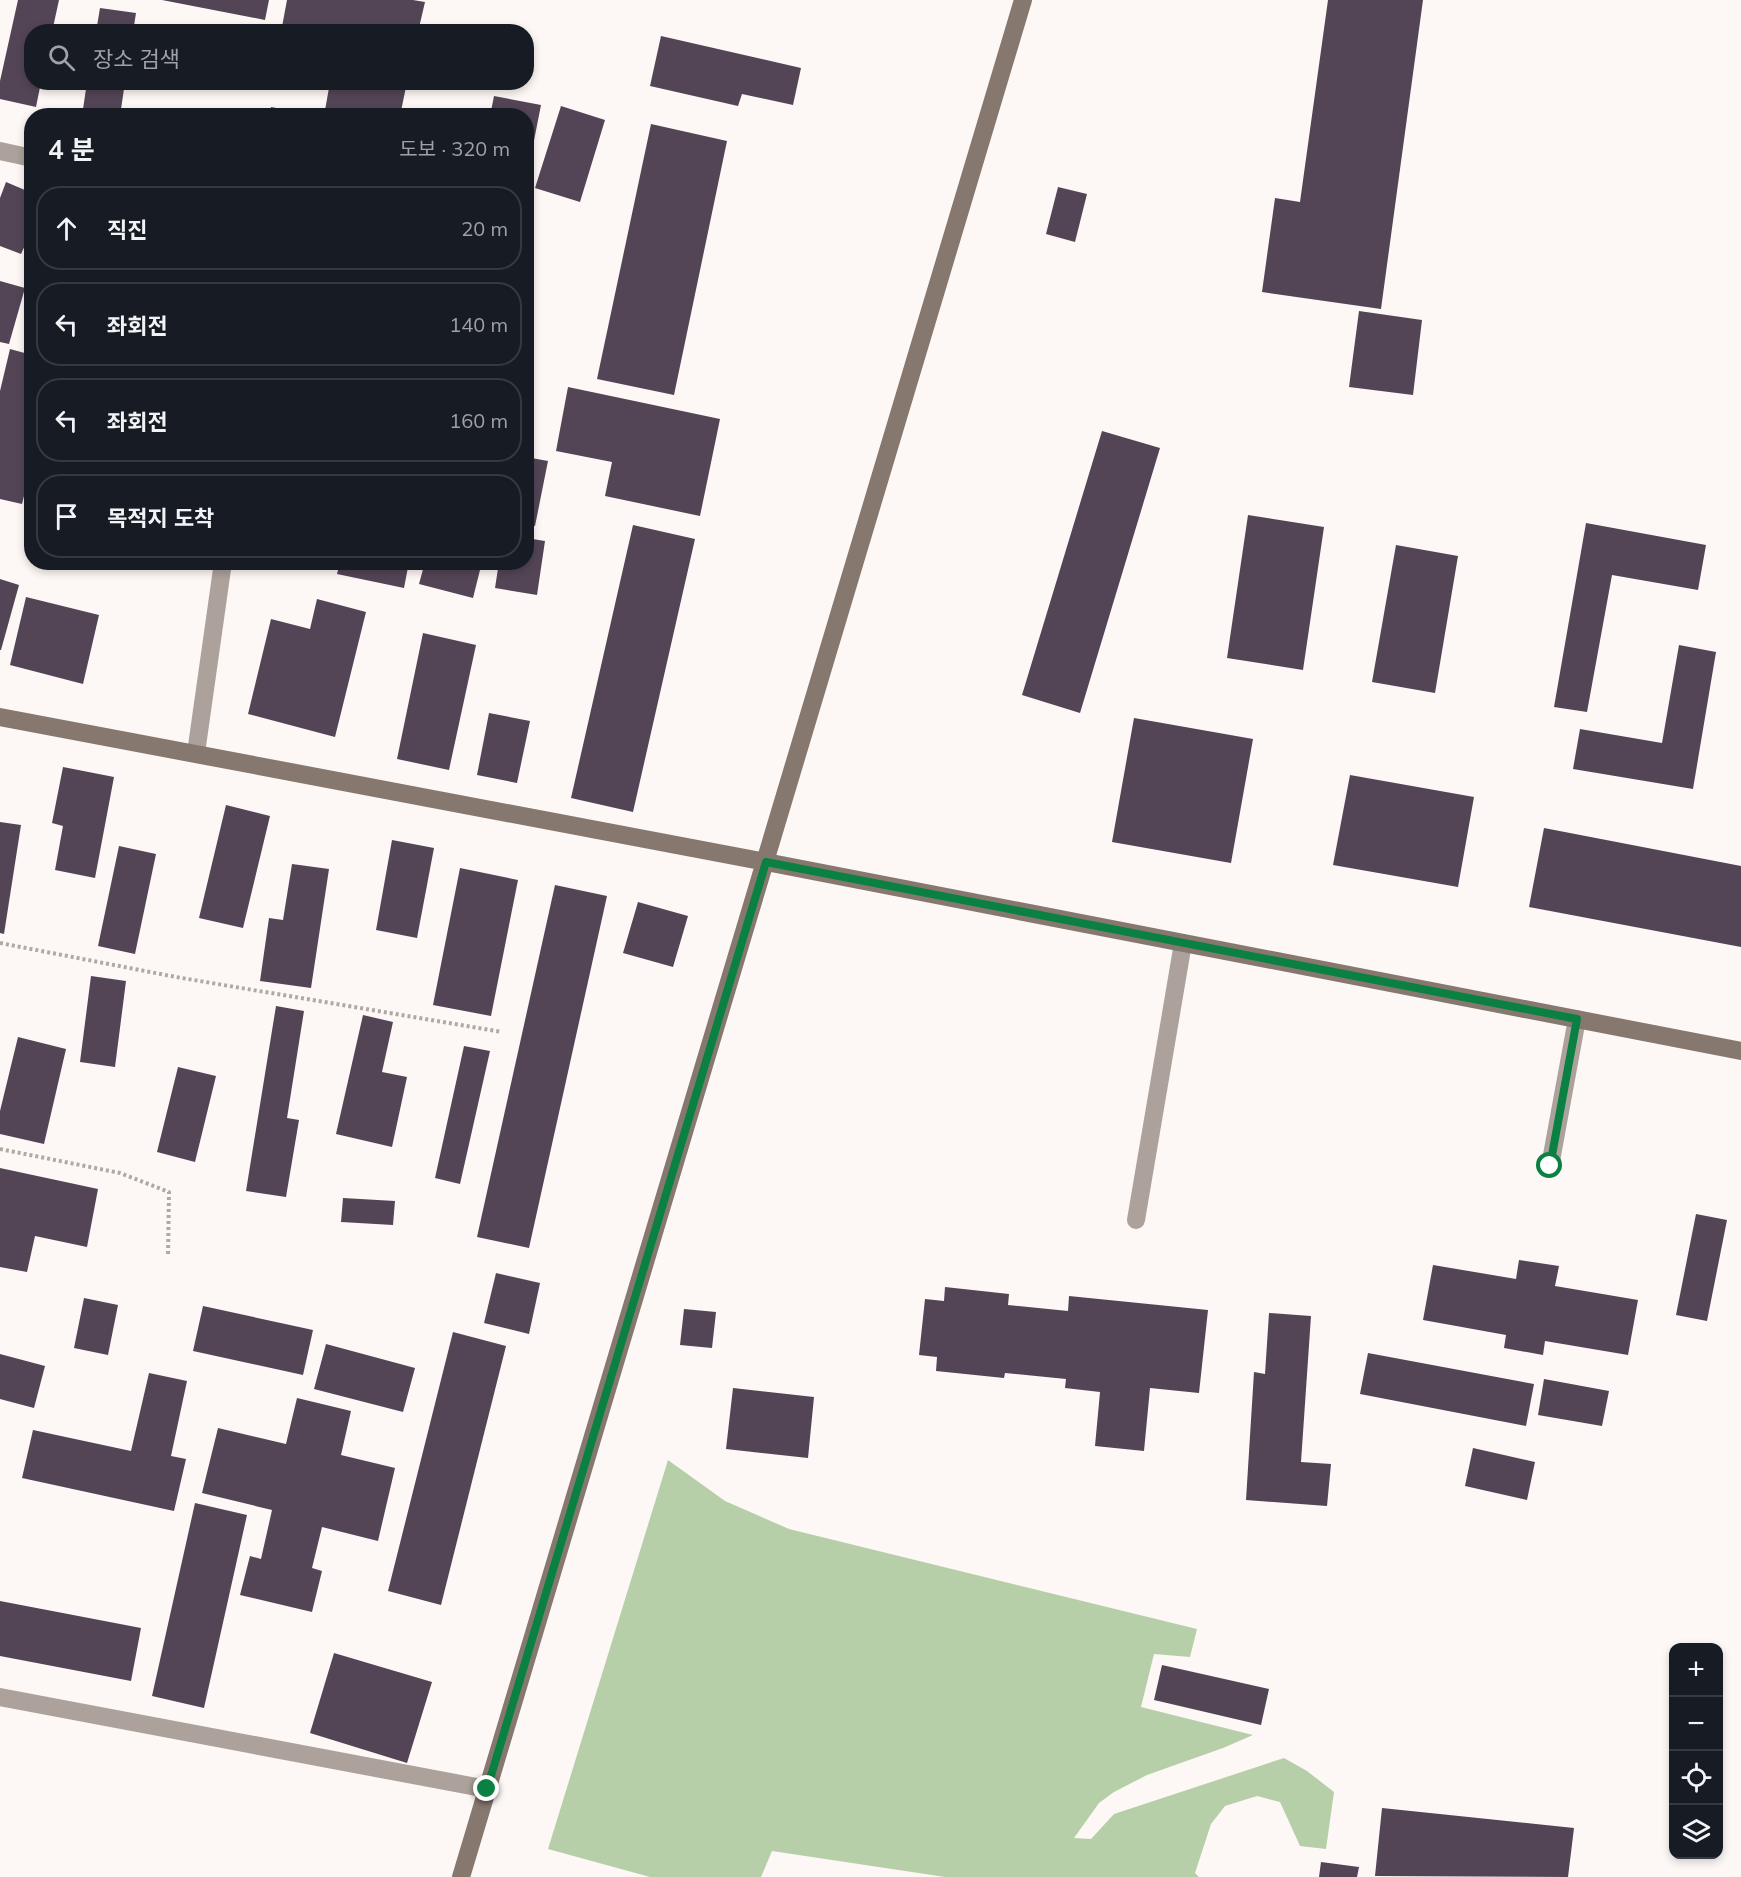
<!DOCTYPE html>
<html lang="ko">
<head>
<meta charset="utf-8">
<style>
  :root { --surface:#171b24; --page:#242831; --text:#f1f3f6; --muted:#9ea1a6; --line:#363941 }
  body { margin:0; font-family:Mulish,"Noto Sans KR",sans-serif; background:var(--page); color:var(--text) }
  .controls { position:absolute; right:18px; bottom:18px; display:grid; overflow:hidden; border-radius:12px; box-shadow:0 3px 9px #0003 }
  .controls button { width:54px; height:54px; display:grid; place-items:center; padding:0; border:0; border-bottom:2px solid var(--line); background:var(--surface); color:var(--text); font:30px sans-serif }
  .stop { position:absolute; width:18px; height:18px; margin:-14px; border:4px solid #0b8043; border-radius:50%; background:#fff }
  .stop.end { background:#0b8043; border-color:#fff; box-shadow:0 2px 6px #0008 }
  .list { margin:0; padding:0; list-style:none }
  h2 { display:flex; justify-content:space-between; align-items:center; height:78px; margin:0; padding:0 24px; font-size:26px }
  h2 small { font-size:20px; font-weight:400; color:var(--muted) }
  .list li { display:grid; grid-template-columns:39px 1fr auto; gap:18px; align-items:center; box-sizing:border-box; height:84px; margin:0 12px 12px; padding:0 12px; border:2px solid var(--line); border-radius:24px }
  .list b { display:block; font-size:22px; white-space:nowrap }
  .list em { font-size:20px; font-style:normal; color:var(--muted) }
  .icon { flex:none; width:33px; height:33px; fill:none; stroke:currentColor; stroke-width:2; stroke-linecap:round; stroke-linejoin:round }
  .map { position:relative; flex:none; width:1741px; height:1877px; overflow:hidden }
  .search { position:absolute; background:var(--surface); box-shadow:0 3px 9px #0003; left:24px; top:24px; width:510px; height:66px; display:flex; align-items:center; gap:15px; box-sizing:border-box; padding:0 21px; border-radius:24px; color:var(--muted); font-size:22px }
  .panel { position:absolute; background:var(--surface); box-shadow:0 3px 9px #0003; left:24px; top:108px; width:510px; height:462px; border-radius:24px }
  .map>svg:first-child { display:block }
  .green { fill:#b7cfa9 }
  .building { fill:#534556 }
  .lines { fill:none; stroke-linecap:round; stroke-linejoin:round }
  .path { stroke:#afa9a5; stroke-width:4; stroke-dasharray:3 3; stroke-linecap:butt }
  .lane { stroke:#aca29b; stroke-width:18 }
  .street { stroke:#aca29b; stroke-width:18 }
  .secondary { stroke:#87786f; stroke-width:18 }
  .route { stroke:#0b8043; stroke-width:8 }
</style>
</head>
<body>
<div class="map">
<svg width="1741" height="1877" viewBox="0 0 1741 1877">
  <rect width="100%" height="100%" fill="#fdf8f5"/>
  <path class="green" d="M 668,1460 L 725,1501 L 789,1529 L 1197,1629 L 1190,1657 L 1154,1654 L 1141,1707 L 1253,1735 L 1223,1748 L 1147,1775 L 1114,1792 L 1099,1803 L 1074,1838 L 1091,1839 L 1114,1814 L 1284,1758 L 1307,1771 L 1334,1792 L 1326,1849 L 1300,1846 L 1280,1802 L 1257,1796 L 1225,1806 L 1211,1824 L 1195,1873 L 1199,1877 L 945,1877 L 772,1851 L 761,1877 L 650,1877 L 548,1849 Z"/>
  <path class="building" d="M 18,0 L 59,0 L 52,32 L 32,32 L 32,82 L 41,82 L 36,107 L 0,99 L 0,81 Z
    M 162,0 L 269,0 L 265,20 Z
    M 287,0 L 413,0 L 425,2 L 418,32 L 281,32 Z
    M 1328,0 L 1423,0 L 1381,309 L 1262,292 L 1275,198 L 1300,202 Z
    M 100,8 L 136,13 L 133,32 L 96,32 Z
    M 661,36 L 801,68 L 793,105 L 742,94 L 738,106 L 650,86 Z
    M 87,82 L 125,82 L 120,116 L 82,116 Z
    M 330,82 L 407,82 L 400,116 L 324,116 Z
    M 494,96 L 541,105 L 528,171 L 526,116 L 490,116 Z
    M 561,106 L 605,120 L 580,202 L 535,188 Z
    M 271,107 L 308,114 L 308,116 L 269,116 Z
    M 651,124 L 727,141 L 674,395 L 597,379 Z
    M 6,182 L 32,193 L 32,230 L 21,254 L 0,246 L 0,198 Z
    M 1058,187 L 1087,194 L 1075,242 L 1046,234 Z
    M 0,281 L 25,288 L 9,344 L 0,342 Z
    M 1359,311 L 1422,320 L 1413,395 L 1349,387 Z
    M 10,349 L 32,355 L 32,464 L 22,504 L 0,499 L 0,391 Z
    M 568,387 L 720,419 L 700,516 L 605,496 L 612,462 L 556,451 Z
    M 1102,431 L 1160,448 L 1080,713 L 1022,695 Z
    M 526,457 L 548,461 L 535,526 L 526,524 Z
    M 1248,515 L 1324,527 L 1303,670 L 1227,658 Z
    M 1586,523 L 1706,545 L 1698,590 L 1612,575 L 1587,712 L 1554,707 Z
    M 633,525 L 695,539 L 633,812 L 571,798 Z
    M 526,538 L 545,541 L 537,595 L 495,588 L 499,562 L 526,562 Z
    M 1396,545 L 1458,556 L 1435,693 L 1372,682 Z
    M 340,562 L 409,562 L 404,588 L 337,574 Z
    M 425,562 L 482,562 L 473,598 L 419,584 Z
    M 0,579 L 19,585 L 1,650 L 0,650 Z
    M 26,597 L 99,615 L 83,684 L 10,665 Z
    M 317,599 L 366,612 L 335,737 L 248,714 L 271,619 L 310,629 Z
    M 423,633 L 476,645 L 449,770 L 397,759 Z
    M 1679,645 L 1716,652 L 1693,789 L 1573,769 L 1580,729 L 1662,743 Z
    M 489,713 L 530,721 L 517,783 L 477,775 Z
    M 1134,718 L 1253,739 L 1231,863 L 1112,842 Z
    M 63,767 L 114,777 L 95,878 L 55,870 L 63,826 L 52,823 Z
    M 1350,775 L 1474,797 L 1458,887 L 1333,865 Z
    M 226,805 L 270,816 L 243,928 L 199,918 Z
    M 0,822 L 21,825 L 4,934 L 0,933 Z
    M 1544,828 L 1741,866 L 1741,947 L 1529,907 Z
    M 392,840 L 434,848 L 417,938 L 376,930 Z
    M 119,846 L 156,854 L 135,954 L 98,946 Z
    M 292,864 L 329,869 L 311,988 L 260,981 L 269,918 L 283,920 Z
    M 460,868 L 518,880 L 491,1016 L 433,1005 Z
    M 555,885 L 607,896 L 529,1248 L 477,1237 Z
    M 638,902 L 688,916 L 673,967 L 623,953 Z
    M 91,976 L 126,981 L 115,1067 L 80,1062 Z
    M 276,1006 L 304,1011 L 287,1118 L 299,1120 L 286,1197 L 246,1191 Z
    M 363,1015 L 393,1022 L 382,1072 L 407,1077 L 392,1147 L 336,1134 Z
    M 18,1037 L 66,1049 L 44,1144 L 0,1134 L 0,1111 Z
    M 464,1046 L 490,1051 L 460,1184 L 435,1178 Z
    M 178,1067 L 216,1076 L 195,1162 L 157,1152 Z
    M 0,1168 L 98,1189 L 87,1247 L 35,1236 L 27,1272 L 0,1267 Z
    M 343,1198 L 395,1201 L 393,1225 L 341,1222 Z
    M 1696,1214 L 1727,1220 L 1707,1321 L 1676,1315 Z
    M 1519,1260 L 1559,1266 L 1555,1286 L 1638,1300 L 1628,1355 L 1545,1341 L 1543,1355 L 1504,1348 L 1506,1335 L 1423,1320 L 1433,1265 L 1516,1279 Z
    M 496,1273 L 540,1283 L 529,1334 L 484,1323 Z
    M 945,1287 L 1009,1294 L 1008,1305 L 1068,1311 L 1069,1296 L 1208,1310 L 1199,1393 L 1150,1388 L 1144,1451 L 1095,1446 L 1100,1392 L 1065,1388 L 1066,1379 L 1005,1373 L 1004,1378 L 936,1371 L 937,1357 L 919,1355 L 925,1299 L 944,1301 Z
    M 84,1298 L 118,1305 L 108,1355 L 74,1348 Z
    M 203,1306 L 313,1330 L 303,1375 L 193,1351 Z
    M 684,1309 L 716,1312 L 712,1348 L 680,1345 Z
    M 1269,1313 L 1311,1316 L 1301,1462 L 1331,1464 L 1327,1506 L 1246,1500 L 1254,1372 L 1265,1374 Z
    M 453,1332 L 506,1346 L 441,1605 L 388,1591 Z
    M 326,1344 L 415,1368 L 403,1412 L 314,1389 Z
    M 1368,1353 L 1534,1384 L 1526,1426 L 1360,1394 Z
    M 0,1354 L 45,1366 L 34,1408 L 0,1399 Z
    M 149,1373 L 187,1381 L 171,1456 L 186,1459 L 174,1511 L 22,1478 L 33,1430 L 131,1451 Z
    M 1544,1379 L 1609,1391 L 1602,1426 L 1538,1415 Z
    M 733,1388 L 814,1397 L 808,1458 L 726,1449 Z
    M 297,1398 L 351,1411 L 341,1455 L 395,1468 L 378,1541 L 322,1527 L 312,1568 L 322,1571 L 312,1612 L 240,1595 L 250,1556 L 261,1559 L 272,1510 L 202,1493 L 218,1428 L 286,1444 Z
    M 1473,1448 L 1535,1462 L 1527,1500 L 1465,1486 Z
    M 195,1503 L 247,1515 L 204,1708 L 152,1696 Z
    M 0,1601 L 141,1628 L 131,1681 L 0,1656 Z
    M 334,1653 L 432,1682 L 407,1763 L 310,1733 Z
    M 1162,1665 L 1269,1689 L 1261,1725 L 1154,1700 Z
    M 1382,1808 L 1574,1828 L 1568,1877 L 1375,1876 Z
    M 1321,1862 L 1359,1867 L 1357,1877 L 1319,1877 Z"/>
  <g class="lines">
    <path class="path" d="M 0,943 L 176,977 L 502,1032
      M 0,1149 L 120,1173 L 169,1192 L 168,1257"/>
    <path class="lane" d="M 1550,1166 L 1577,1019
      M 1136,1220 L 1183,943"/>
    <path class="street" d="M 0,151 L 32,158
      M 196,753 L 223,562
      M 0,1697 L 487,1789"/>
    <path class="secondary" d="M 0,717 L 766,862 L 1741,1051
      M 461,1877 L 1023,0"/>
  </g>
  <g class="lines">
    <path class="route" d="M 487,1789 L 766,862 L 1577,1019 L 1550,1166"/>
  </g>
</svg>
<div class="controls">
<button>+</button>
<button>−</button>
<button><svg class="icon" aria-label="locate" viewBox="0 0 24 24"><circle cx="12" cy="12" r="6"/><path d="M12 2v4M12 18v4M2 12h4M18 12h4"/></svg></button>
<button><svg class="icon" aria-label="layers" viewBox="0 0 24 24"><path d="M12 4l9 5-9 5-9-5zM3 14l9 5 9-5"/></svg></button>
</div>
<div class="stop" style="left:1550px;top:1166px"></div>
<div class="stop end" style="left:487px;top:1789px"></div>
<div class="search"><svg class="icon" aria-label="search" viewBox="0 0 24 24"><circle cx="10" cy="10" r="6"/><path d="M15 15l6 6"/></svg>장소 검색</div>
<section class="panel">
<h2>4 분<small>도보 · 320 m</small></h2>
<ul class="list">
<li><svg class="icon" aria-label="ahead" viewBox="0 0 24 24"><path d="M12 20V5M6 11l6-6 6 6"/></svg><div><b>직진</b></div><em>20 m</em></li>
<li><svg class="icon" aria-label="left" viewBox="0 0 24 24"><path d="M17 20v-9H6M10 6l-5 5 5 5"/></svg><div><b>좌회전</b></div><em>140 m</em></li>
<li><svg class="icon" aria-label="left" viewBox="0 0 24 24"><path d="M17 20v-9H6M10 6l-5 5 5 5"/></svg><div><b>좌회전</b></div><em>160 m</em></li>
<li><svg class="icon" aria-label="arrive" viewBox="0 0 24 24"><path d="M6 21V4h12l-3 4 3 4H6"/></svg><div><b>목적지 도착</b></div></li>
</ul>
</section>
</div>
</body>
</html>
